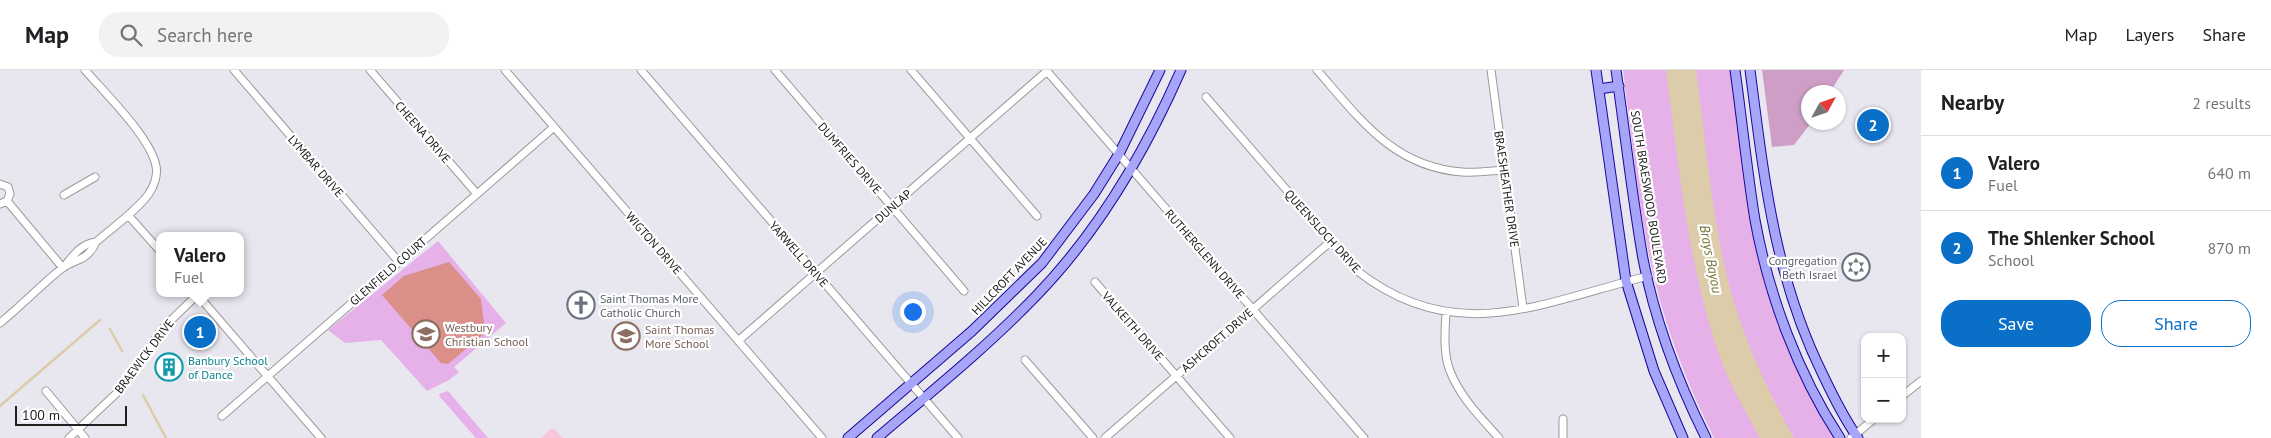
<!DOCTYPE html>
<html lang="en">
<head>
<meta charset="utf-8">
<style>
  :root { --surface:#fff; --page:#f2f2f2; --text:#202124; --muted:#757577; --line:#e0e0e0; --accent:#096fc7 }
  body { margin:0; font-family:"PT Sans",sans-serif; background:var(--page); color:var(--text) }
  .controls { position:absolute; right:15px; bottom:15px; display:grid; overflow:hidden; border-radius:10px; box-shadow:0 1px 4px #0004 }
  .controls button { width:45px; height:45px; display:grid; place-items:center; padding:0; border:0; border-bottom:1px solid var(--line); background:var(--surface); color:var(--text); font:25px sans-serif }
  .compass { position:absolute; left:1801px; top:15px; width:45px; height:45px; border-radius:50%; background:var(--surface); box-shadow:0 1px 4px #0004; rotate:50deg }
  .scale { position:absolute; left:15px; bottom:12px; width:112px; box-sizing:border-box; padding-left:5px; border:2px solid #202020; border-top:0; font-size:14px; line-height:18px; white-space:nowrap; color:#202020; -webkit-text-stroke:4px #fff; paint-order:stroke }
  .you { position:absolute; left:912px; top:241px; width:18px; height:18px; margin:-12px; border:4px solid #fff; border-radius:50%; background:#1a73e8; box-shadow:0 0 0 8px #1a73e833 }
  .badge { display:grid; place-items:center; width:32px; height:32px; border-radius:50%; background:var(--accent); color:#fff; font-size:16px; font-weight:700 }
  .pin { position:absolute; translate:-50% -50%; border:2px solid #fff; box-shadow:0 1px 5px #0006 }
  .popup { position:absolute; left:156px; top:162px; width:88px; height:65px; box-sizing:border-box; display:grid; place-content:center; border-radius:10px; background:var(--surface); filter:drop-shadow(0 1px 4px #0005); font-size:16px; white-space:nowrap; color:var(--muted) }
  .popup b { font-size:19px; color:var(--text) }
  .popup::after { content:''; position:absolute; left:50%; top:100%; margin-left:-10px; border:10px solid transparent; border-top-color:var(--surface) }
  .list { margin:0; padding:0; list-style:none }
  h2 { display:flex; justify-content:space-between; align-items:center; height:65px; margin:0; padding:0 20px; font-size:21px }
  h2 small { font-size:16px; font-weight:400; color:var(--muted) }
  .list li { display:grid; grid-template-columns:32px 1fr auto; gap:15px; align-items:center; box-sizing:border-box; height:75px; padding:0 20px; border-top:1px solid var(--line) }
  .list b { display:block; font-size:19px; white-space:nowrap }
  .list p { margin:0; font-size:16px; white-space:nowrap; color:var(--muted) }
  .list em { font-size:16px; font-style:normal; color:var(--muted) }
  .actions { display:flex; gap:10px; padding:15px 20px }
  .actions a { flex:1; padding:11px 0; border:1px solid var(--accent); border-radius:20px; text-align:center; font-size:18px; color:var(--accent) }
  .actions .main { background:var(--accent); color:#fff }
  .icon { flex:none; width:28px; height:28px; fill:none; stroke:currentColor; stroke-width:2; stroke-linecap:round; stroke-linejoin:round }
  .map { position:relative; flex:none; width:1921px; height:368px; overflow:hidden }
  header { display:flex; align-items:center; gap:30px; box-sizing:border-box; height:70px; padding:0 25px; background:var(--surface); border-bottom:1px solid var(--line) }
  header strong { font-size:24px }
  nav { display:flex; gap:28px; margin-inline-start:auto; font-size:18px }
  .search { width:350px; height:45px; background:var(--page); display:flex; align-items:center; gap:12px; box-sizing:border-box; padding:0 18px; border-radius:20px; color:var(--muted); font-size:19px }
  main { display:flex }
  aside { flex:1; background:var(--surface) }
  .map>svg:first-child { display:block }
  .grass { fill:#e6b0e8 }
  .forest { fill:#ce9ec6 }
  .park { fill:#f7c7dd }
  .pitch { fill:#db8f89 }
  .water { fill:#dcccaa }
  .lines { fill:none; stroke-linecap:round; stroke-linejoin:round }
  .stream { stroke:#dcccaa; stroke-width:2.5 }
  .minor-casing { stroke:#9a9a9a; stroke-width:9 }
  .major-casing { stroke:#1a0796; stroke-width:11 }
  .minor { stroke:#fff; stroke-width:7 }
  .major { stroke:#a7a5f8; stroke-width:9 }
  .labels { text-anchor:middle; dominant-baseline:central; stroke-width:4.5; stroke-linejoin:round; paint-order:stroke }
  .street-label { font-size:12px; fill:#202020; stroke:#fff }
  .worship-label { font-size:12px; fill:#5b616d; stroke:#fff; text-anchor:end }
  .education-label { font-size:12px; fill:#785e54; stroke:#fff; text-anchor:start }
  .culture-label { font-size:12px; fill:#0d838f; stroke:#fff; text-anchor:start }
  .water-label { font-size:14px; font-style:italic; fill:#76743a; stroke:#fff }
</style>
</head>
<body>
<header>
<strong>Map</strong>
<div class="search"><svg class="icon" aria-label="search" viewBox="0 0 24 24"><circle cx="10" cy="10" r="6"/><path d="M15 15l6 6"/></svg>Search here</div>
<nav><a>Map</a><a>Layers</a><a>Share</a></nav>
</header>
<main>
<div class="map">
<svg width="1921" height="368" viewBox="0 0 1921 368">
  <rect width="100%" height="100%" fill="#e8e7f0"/>
  <path class="grass" d="M 1623,0 L 1732,0 L 1771,231 L 1795,293 L 1835,368 L 1714,368 C 1685,310 1662,249 1649,185 C 1637,124 1631,62 1623,0 Z
    M 438,171 L 506,253 L 454,297 L 459,302 L 449,310 L 427,321 L 381,270 L 345,273 L 328,260 Z
    M 448,321 L 488,368 L 476,368 L 440,327 L 439,324 Z"/>
  <path class="forest" d="M 1762,0 L 1844,0 L 1830,22 L 1808,22 L 1808,52 L 1811,53 L 1794,75 L 1772,77 Z"/>
  <path class="park" d="M 551,359 L 555,359 L 563,368 L 541,368 Z"/>
  <path class="pitch" d="M 449,192 L 481,229 L 485,263 L 448,294 L 441,293 L 382,225 L 404,206 Z"/>
  <path class="water" d="M 1666,0 L 1696,0 C 1705,67 1711,137 1726,203 C 1740,262 1765,316 1794,368 L 1760,368 C 1746,342 1731,317 1721,290 C 1688,197 1679,97 1666,0 Z"/>
  <g class="lines">
    <path class="stream" d="M 110,259 L 122,281
      M 143,325 L 166,368
      M 0,336 L 100,250"/>
    <g class="minor-casing">
      <path id="minor" d="M 234,0 L 399,192
        M 370,0 L 477,124
        M 505,0 L 822,368
        M 641,0 L 958,368
        M 775,0 L 964,221
        M 911,0 L 1037,146
        M 1046,0 L 1364,368
        M 1317,0 C 1359,48 1393,97 1462,102 C 1476,103 1490,101 1504,100
        M 1491,0 L 1523,238
        M 1206,27 L 1356,200 C 1455,278 1540,233 1648,206
        M 0,114 L 8,117 L 10,124 L 7,131 L 0,134
        M 64,125 L 95,107
        M 7,131 L 63,198
        M 128,145 L 160,181
        M 63,198 C 73,186 80,174 96,172
        M 1095,212 L 1230,368
        M 196,223 L 321,368
        M 1446,243 C 1445,262 1443,283 1450,301 C 1460,327 1481,348 1499,368
        M 0,253 C 21,236 40,216 61,199 C 76,188 87,192 96,172 C 113,157 134,143 148,125 C 154,117 158,105 156,96 C 151,68 105,23 85,0
        M 738,271 L 1047,1
        M 1025,290 L 1093,368
        M 46,321 L 85,368
        M 1902,326 L 1921,311
        M 222,346 L 554,57
        M 69,368 L 122,318 L 162,259 L 197,225
        M 1105,368 L 1330,172
        M 1563,368 L 1563,349
        M 1851,368 L 1874,349"/>
    </g>
    <g class="major-casing">
      <path id="major" d="M 1596,0 L 1626,211 L 1654,301 L 1683,368
        M 1616,0 C 1625,63 1632,126 1643,189 C 1655,251 1678,312 1706,368
        M 1735,0 C 1742,50 1747,101 1755,150 C 1769,226 1798,304 1840,368
        M 1750,0 C 1764,107 1774,206 1823,305 C 1833,326 1844,349 1858,368
        M 1599,19 L 1619,16
        M 848,368 L 972,261 L 1042,193 L 1094,124 L 1119,84 L 1160,0
        M 877,368 C 931,322 987,277 1036,226 C 1099,161 1145,82 1181,0"/>
    </g>
    <use href="#minor" class="minor"/>
    <use href="#major" class="major"/>
  </g>
  <defs>
    <g id="synagogue-ring" transform="scale(1.4375)"><circle r="9.5" fill="#fff" stroke="#6b7280" stroke-width="1.5"/><path d="M0-6.5L5.6 3.2H-5.6ZM0 6.5L5.6-3.2H-5.6Z" fill="#6b7280"/></g>
    <g id="church-ring" transform="scale(1.4375)"><circle r="9.5" fill="#fff" stroke="#6b7280" stroke-width="1.5"/><path d="M-1.2-6h2.4v3.5h3.3v2.4h-3.3V6h-2.4V-.1h-3.3v-2.4h3.3Z" fill="#6b7280"/></g>
    <g id="school-ring" transform="scale(1.4375)"><circle r="9.5" fill="#fff" stroke="#8d6e63" stroke-width="1.5"/><path d="M0-5L7-2L0 1L-7-2ZM-4 1L0 2.5L4 1V4Q0 6-4 4Z" fill="#8d6e63"/></g>
    <g id="building-ring" transform="scale(1.4375)"><circle r="9.5" fill="#fff" stroke="#0f9aa8" stroke-width="1.5"/><path d="M-4-6H4V6H1V3H-1V6H-4ZM-2.5-4.3h1.7v1.8h-1.7ZM.8-4.3h1.7v1.8H.8ZM-2.5-1h1.7V.8h-1.7ZM.8-1h1.7V.8H.8Z" fill="#0f9aa8"/></g>
  </defs>
  <g fill-rule="evenodd">
    <use href="#synagogue-ring" x="1856" y="197"/>
    <use href="#church-ring" x="581" y="235"/>
    <use href="#school-ring" x="426" y="264"/>
    <use href="#school-ring" x="626" y="266"/>
    <use href="#building-ring" x="169" y="297"/>
  </g>
  <g class="labels">
    <g class="street-label">
      <text transform="translate(423 62) rotate(49)">CHEENA DRIVE</text>
      <text transform="translate(850 88) rotate(49)">DUMFRIES DRIVE</text>
      <text transform="translate(316 96) rotate(49)">LYMBAR DRIVE</text>
      <text transform="translate(1507 119) rotate(82)">BRAESHEATHER DRIVE</text>
      <text transform="translate(1649 127) rotate(81)">SOUTH BRAESWOOD BOULEVARD</text>
      <text transform="translate(893 136) rotate(-41)">DUNLAP</text>
      <text transform="translate(1323 161) rotate(48)">QUEENSLOCH DRIVE</text>
      <text transform="translate(654 173) rotate(49)">WIGTON DRIVE</text>
      <text transform="translate(799 184) rotate(49)">YARWELL DRIVE</text>
      <text transform="translate(1205 184) rotate(49)">RUTHERGLENN DRIVE</text>
      <text transform="translate(388 201) rotate(-41)">GLENFIELD COURT</text>
      <text transform="translate(1009 206) rotate(-46)">HILLCROFT AVENUE</text>
      <text transform="translate(1133 256) rotate(49)">VALKEITH DRIVE</text>
      <text transform="translate(1217 270) rotate(-41)">ASHCROFT DRIVE</text>
      <text transform="translate(144 286) rotate(-53)">BRAEWICK DRIVE</text>
    </g>
    <g class="worship-label">
      <text x="1837" y="190">Congregation<tspan x="1837" dy="14">Beth Israel</tspan></text>
      <text x="600" y="228" text-anchor="start">Saint Thomas More<tspan x="600" dy="14">Catholic Church</tspan></text>
    </g>
    <g class="education-label">
      <text x="445" y="257">Westbury<tspan x="445" dy="14">Christian School</tspan></text>
      <text x="645" y="259">Saint Thomas<tspan x="645" dy="14">More School</tspan></text>
    </g>
    <g class="culture-label">
      <text x="188" y="290">Banbury School<tspan x="188" dy="14">of Dance</tspan></text>
    </g>
    <g class="water-label">
      <text transform="translate(1711 189) rotate(79)">Brays Bayou</text>
    </g>
  </g>
</svg>
<div class="controls">
<button>+</button>
<button>−</button>
</div>
<svg class="compass" viewBox="-18 -18 36 36"><path d="M0-13l5 13h-10z" fill="#e53935"/><path d="M0 13l5-13h-10z" fill="#757577"/></svg>
<div class="scale">100 m</div>
<div class="you"></div>
<div class="pin badge" style="left:200px;top:262px">1</div>
<div class="popup"><b>Valero</b>Fuel</div>
<div class="pin badge" style="left:1873px;top:55px">2</div>
</div>
<aside>
<h2>Nearby<small>2 results</small></h2>
<ul class="list">
<li><span class="badge">1</span><div><b>Valero</b><p>Fuel</p></div><em>640 m</em></li>
<li><span class="badge">2</span><div><b>The Shlenker School</b><p>School</p></div><em>870 m</em></li>
</ul>
<div class="actions"><a class="main">Save</a><a>Share</a></div>
</aside>
</main>
</body>
</html>
